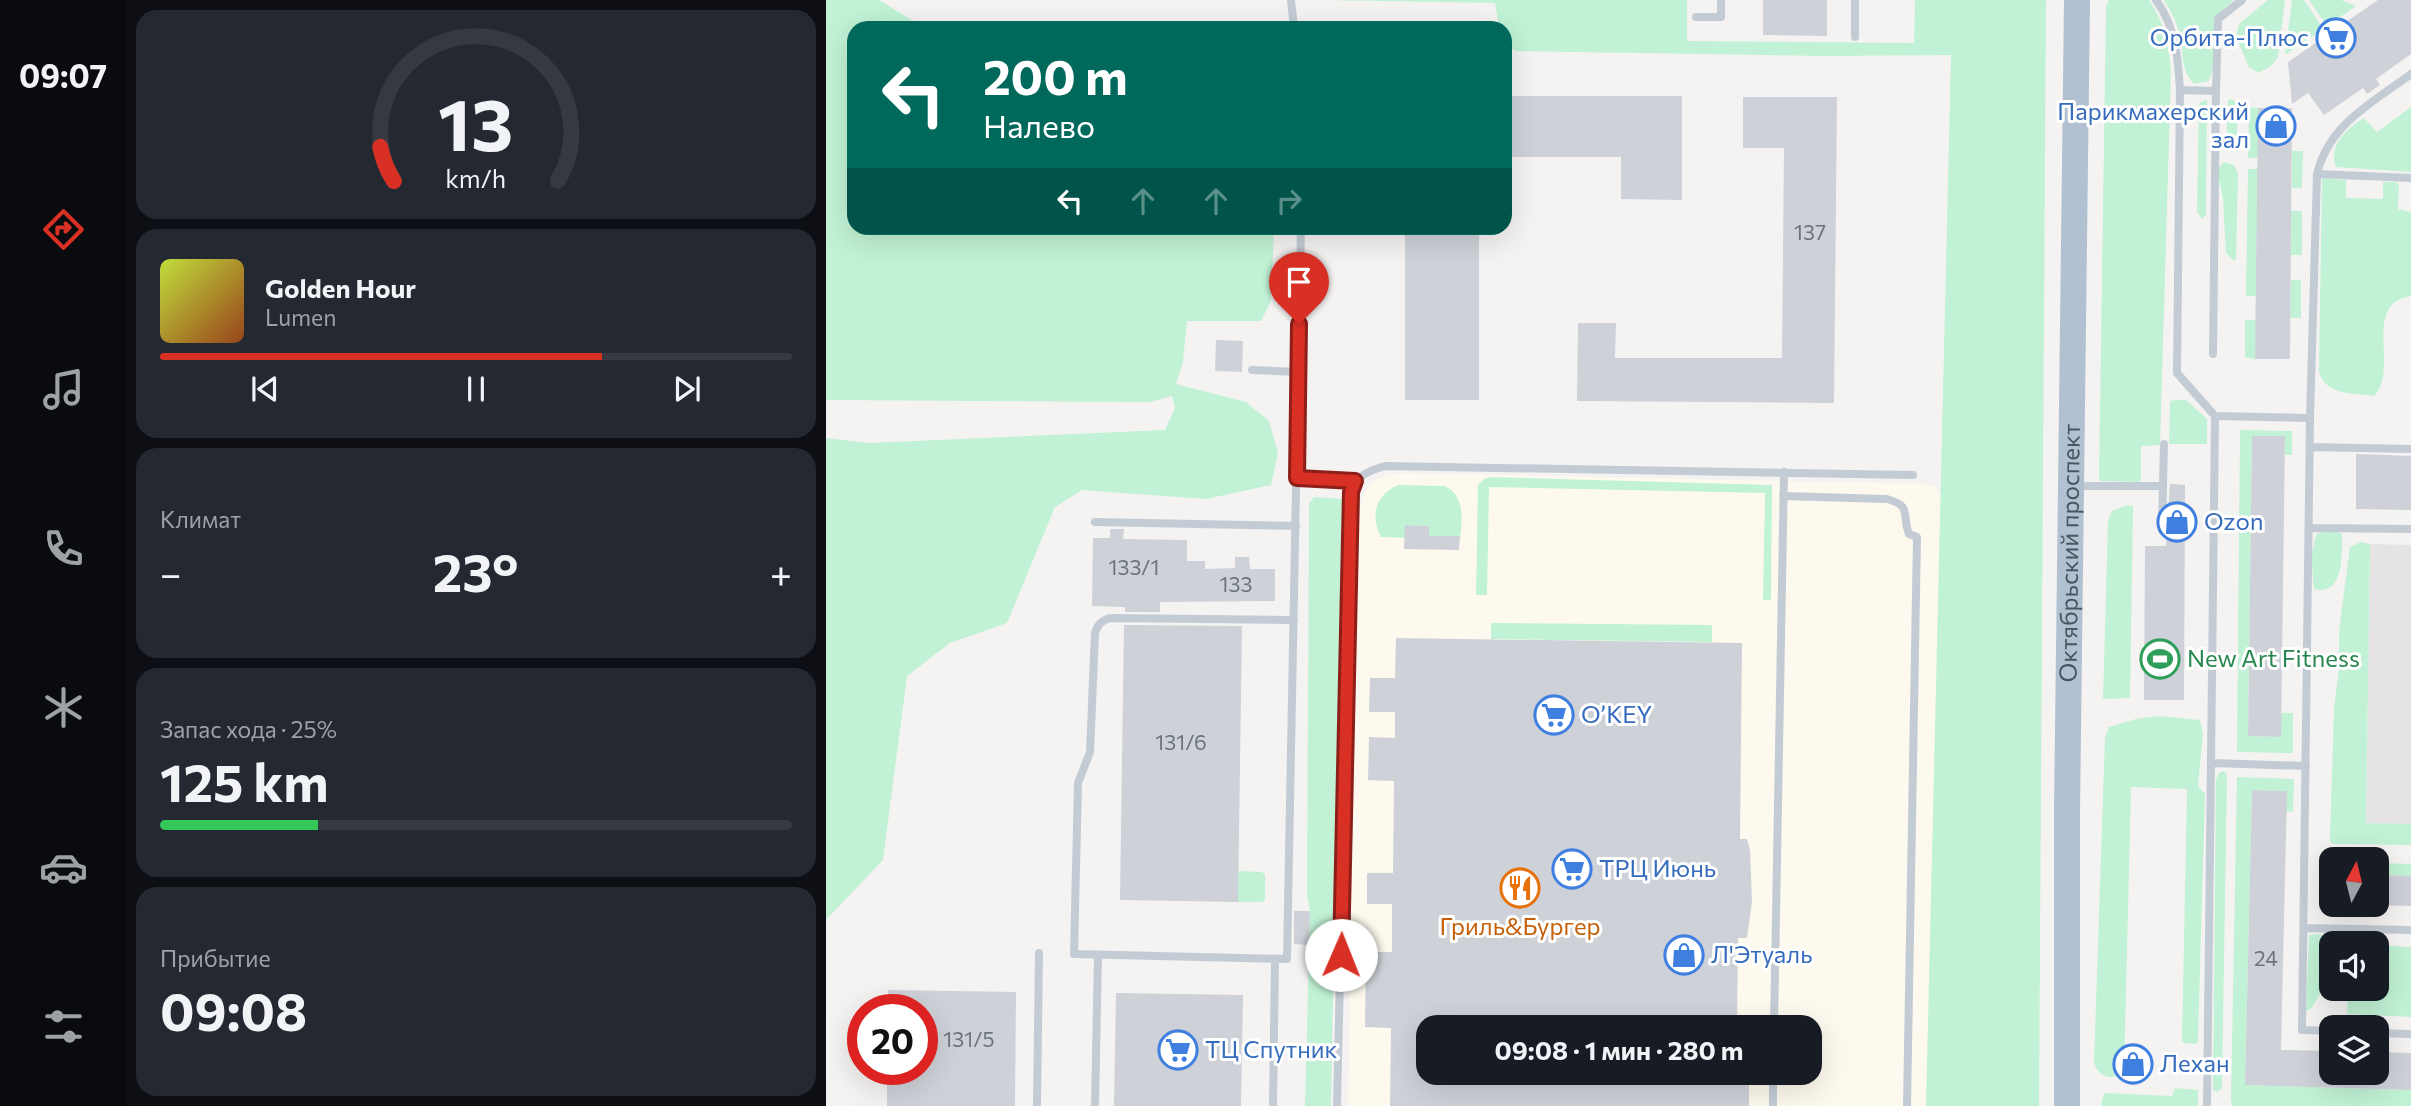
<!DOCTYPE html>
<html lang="ru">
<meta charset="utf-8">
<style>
body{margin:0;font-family:Commissioner,sans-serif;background:#242831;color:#f1f3f6;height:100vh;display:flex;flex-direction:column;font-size:26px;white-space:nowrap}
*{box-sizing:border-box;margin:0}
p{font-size:23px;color:#9ea1a6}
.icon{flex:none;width:38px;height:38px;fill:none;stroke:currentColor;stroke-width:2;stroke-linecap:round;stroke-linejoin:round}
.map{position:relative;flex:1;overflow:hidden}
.sheet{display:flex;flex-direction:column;gap:10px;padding:10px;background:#0d0f14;width:700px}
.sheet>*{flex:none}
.guide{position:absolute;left:21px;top:21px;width:665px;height:214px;border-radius:21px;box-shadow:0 7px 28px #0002;background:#00695c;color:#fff;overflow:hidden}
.needle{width:46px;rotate:7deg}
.buttons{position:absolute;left:1493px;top:847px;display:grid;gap:14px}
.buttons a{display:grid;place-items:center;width:70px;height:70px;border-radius:14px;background:#171b24;box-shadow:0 7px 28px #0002;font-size:35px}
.speed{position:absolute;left:21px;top:994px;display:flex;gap:14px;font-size:35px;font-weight:700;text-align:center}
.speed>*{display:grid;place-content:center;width:91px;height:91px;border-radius:50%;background:#171b24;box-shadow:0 7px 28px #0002;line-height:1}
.speed .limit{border:10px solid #d22;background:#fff;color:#111}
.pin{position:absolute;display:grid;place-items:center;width:60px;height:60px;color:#fff;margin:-72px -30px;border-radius:50% 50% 50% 0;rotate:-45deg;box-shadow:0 0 7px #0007}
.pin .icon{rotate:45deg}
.me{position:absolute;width:77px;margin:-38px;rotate:1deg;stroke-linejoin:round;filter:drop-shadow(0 0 5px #0008)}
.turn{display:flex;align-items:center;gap:24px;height:147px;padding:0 21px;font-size:32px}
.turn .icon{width:91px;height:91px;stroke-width:2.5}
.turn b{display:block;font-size:49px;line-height:60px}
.lanes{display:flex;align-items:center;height:66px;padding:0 21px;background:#0003;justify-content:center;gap:35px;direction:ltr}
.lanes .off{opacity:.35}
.big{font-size:52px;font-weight:700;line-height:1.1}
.sheet .widget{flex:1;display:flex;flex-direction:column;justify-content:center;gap:10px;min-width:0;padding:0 24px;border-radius:21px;background:#242831}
.sheet .dial{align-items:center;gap:0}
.dial svg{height:182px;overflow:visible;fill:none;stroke:#363941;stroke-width:7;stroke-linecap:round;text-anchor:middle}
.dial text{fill:#f1f3f6;stroke:none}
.song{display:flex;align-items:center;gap:21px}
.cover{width:84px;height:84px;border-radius:10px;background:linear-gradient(135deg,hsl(70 70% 55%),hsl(20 70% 35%))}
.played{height:7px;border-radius:4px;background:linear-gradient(90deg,#d93025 70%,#363941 70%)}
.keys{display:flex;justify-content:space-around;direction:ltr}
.heat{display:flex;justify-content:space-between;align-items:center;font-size:38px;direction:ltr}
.charge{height:10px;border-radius:5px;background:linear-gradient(90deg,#34c759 25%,#363941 0)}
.trip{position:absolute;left:590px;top:1015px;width:406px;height:70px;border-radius:21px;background:#171b24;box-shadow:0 7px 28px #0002;font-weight:700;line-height:70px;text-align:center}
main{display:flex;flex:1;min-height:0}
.tabs{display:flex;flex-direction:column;width:126px;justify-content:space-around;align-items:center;background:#090b0e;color:#9ea1a6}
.tabs .icon{width:49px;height:49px}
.tabs .on{color:#d93025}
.tabs b{font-size:32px;color:#f1f3f6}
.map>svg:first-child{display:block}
.commercial{fill:#fdf9ee;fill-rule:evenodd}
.education{fill:#e6e3e4}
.green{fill:#c1f2d5}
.building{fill:#ced1d7}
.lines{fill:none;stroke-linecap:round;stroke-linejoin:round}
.lane{stroke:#c3ccd4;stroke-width:8}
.primary{stroke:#b1c1d1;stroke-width:26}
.route-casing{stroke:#8d1f18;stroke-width:18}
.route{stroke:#d93025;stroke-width:12}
.labels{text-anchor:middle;stroke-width:6;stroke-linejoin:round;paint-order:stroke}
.number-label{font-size:21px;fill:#6a747e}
.shop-label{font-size:24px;fill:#366cbe;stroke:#fff;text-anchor:start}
.street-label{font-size:24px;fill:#495561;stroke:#fff}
.leisure-label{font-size:24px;fill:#27864d;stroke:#fff;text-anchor:start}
.food-label{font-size:24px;fill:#c56008;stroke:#fff}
</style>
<main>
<nav class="tabs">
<b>09:07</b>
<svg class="icon on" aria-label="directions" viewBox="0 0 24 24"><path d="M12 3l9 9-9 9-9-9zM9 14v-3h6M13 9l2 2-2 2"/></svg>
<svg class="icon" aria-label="music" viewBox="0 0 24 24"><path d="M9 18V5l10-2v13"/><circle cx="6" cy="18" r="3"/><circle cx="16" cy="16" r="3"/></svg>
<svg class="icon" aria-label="phone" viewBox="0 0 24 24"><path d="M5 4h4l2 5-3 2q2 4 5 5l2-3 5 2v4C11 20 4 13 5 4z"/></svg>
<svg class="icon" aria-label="climate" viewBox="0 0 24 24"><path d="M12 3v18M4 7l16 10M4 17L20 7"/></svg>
<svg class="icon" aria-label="car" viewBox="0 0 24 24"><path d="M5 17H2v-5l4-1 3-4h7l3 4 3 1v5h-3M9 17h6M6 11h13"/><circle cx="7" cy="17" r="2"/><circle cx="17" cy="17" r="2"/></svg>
<svg class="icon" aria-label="filters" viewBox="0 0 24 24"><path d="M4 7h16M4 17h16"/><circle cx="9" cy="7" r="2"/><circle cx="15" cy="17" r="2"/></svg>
</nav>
<section class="sheet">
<div class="widget dial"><svg viewBox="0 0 100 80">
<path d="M14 69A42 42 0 1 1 86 69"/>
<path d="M14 69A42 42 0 0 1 8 54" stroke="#d93025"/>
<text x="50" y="56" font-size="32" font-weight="700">13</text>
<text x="50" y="72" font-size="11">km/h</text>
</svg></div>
<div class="widget">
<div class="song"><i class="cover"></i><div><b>Golden Hour</b><p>Lumen</p></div></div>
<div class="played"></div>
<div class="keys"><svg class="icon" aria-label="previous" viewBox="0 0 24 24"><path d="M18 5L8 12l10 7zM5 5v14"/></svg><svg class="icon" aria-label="pause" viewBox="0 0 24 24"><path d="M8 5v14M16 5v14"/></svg><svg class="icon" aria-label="next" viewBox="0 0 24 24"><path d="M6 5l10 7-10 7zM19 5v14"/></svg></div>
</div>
<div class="widget"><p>Климат</p>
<div class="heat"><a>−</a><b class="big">23°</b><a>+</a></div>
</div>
<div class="widget"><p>Запас хода · 25%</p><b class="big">125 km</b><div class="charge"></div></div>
<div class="widget"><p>Прибытие</p><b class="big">09:08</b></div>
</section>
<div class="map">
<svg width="1585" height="1106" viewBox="0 0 1585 1106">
<rect width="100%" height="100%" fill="#f5f2f2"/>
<path class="commercial" d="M579 473 1099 484 1109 487 1115 493 1103 1106H522L533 511 538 493 548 481 563 474ZM602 1027H984V1073H602Z"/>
<path class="education" d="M1544 544 1585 545V824H1540Z"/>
<path class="green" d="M0 0H53L99 28H28V228H448L445 301 435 321H361L357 362 350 384 420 402 443 421 452 453 445 485 380 499 256 490 229 507 181 623 124 643 81 676 57 860 0 920V438L43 443 339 430 349 408 346 396 323 402 0 400Z
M497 0H861V41L1088 43 1089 0H1220L1213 1106H1100L1125 55 999 56 689 51 679 42V28H673L669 3Z
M1283 0H1323L1325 3C1339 25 1343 45 1345 71L1334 445 1315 446V480L1313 482 1273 481 1280 6Z
M1338 0H1408L1395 12 1387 69 1383 81 1368 84C1354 69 1358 53 1354 36 1351 23 1345 11 1338 0Z
M1442 0H1459L1452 57 1446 65 1433 73 1423 67 1413 44 1411 33 1413 24Z
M1466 0H1478L1497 29 1459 55Z
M1483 0H1515L1530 6 1501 26Z
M235 24 319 28H229Z
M1405 99 1411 102V152C1396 142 1402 116 1402 100Z
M1381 100 1380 215 1376 219 1371 212 1373 103Z
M1423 107 1432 108V158H1422Z
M1585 107V172L1510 167C1502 144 1521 129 1538 118L1551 132Z
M1466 151H1477L1476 188H1466Z
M1398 162 1408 165 1412 173 1410 260 1408 261 1400 253 1397 199 1391 169Z
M1422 169H1432L1430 296H1420Z
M1496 178 1520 180V198L1557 199V182H1570L1573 185 1572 209 1585 212V296C1535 303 1574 371 1548 396 1527 393 1499 396 1493 371Z
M1465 211H1476V255H1465Z
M1465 280H1475V318H1464Z
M1419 320H1430L1429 359 1419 357Z
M1347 400H1360L1381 419V444H1343L1344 402Z
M1414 430 1466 431V455H1459V436H1426L1422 736 1455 737V713H1467V753L1411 752Z
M665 477 946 485 945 600H937L939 493 663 487 661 595H650L652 485 658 479Z
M572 485 618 486C638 493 637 519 634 536H603V526L579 525V538L555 537C544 516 549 495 572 485Z
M488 497 516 499 505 1106H479L484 911 481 895 483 514V504Z
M1301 505 1307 506 1304 698 1277 699 1282 520 1286 511Z
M1498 530H1508L1516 534C1516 554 1518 597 1488 589L1485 557 1490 535Z
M1535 542 1544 544 1540 823 1585 824V845L1509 844 1505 843 1504 838 1508 709 1513 669V631L1524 547Z
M665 623 886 625V642L665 639Z
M1333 716 1374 720 1377 734 1372 786 1379 794 1372 1041 1369 1044 1359 1043 1356 1041 1361 789 1305 787 1298 1073C1285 1081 1272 1077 1268 1062L1279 738 1283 727 1310 719Z
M1398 771 1401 775 1396 1088 1391 1092 1387 1090 1390 779 1393 773Z
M1411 777 1468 779 1467 812 1460 811 1461 791 1426 790 1419 1085 1585 1090V1106H1407L1405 1101Z
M1551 863 1585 864V876L1551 875Z
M412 871 436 872 439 875V899L436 902H412Z
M1492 934 1497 935 1499 941 1498 987 1485 1009 1480 1011 1483 935Z
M1551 945 1585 947V1017L1521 1014 1522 989H1550Z
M1349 1088 1372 1090V1106H1275L1278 1093 1346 1096Z"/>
<path class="building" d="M937 0H1001V36L937 35Z
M1552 0H1585V54L1550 79 1554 85 1541 94 1537 88 1498 115 1482 93 1466 104 1462 62Z
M679 96H856V200L795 199V157H679Z
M917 97H1011L1008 403 751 401 752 323H790L789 358H956L958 148H917Z
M1432 108H1466L1464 359H1429Z
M579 228H653V400H579Z
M390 340 417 341 416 372 389 371Z
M1426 436H1459L1455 737 1422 736Z
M1530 454 1585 456V510L1530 509Z
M1344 484 1359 485 1358 700H1318L1319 546H1340Z
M579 525 603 526V536H634L633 550 578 549Z
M284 529H298L297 539 361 540V561H379V569L409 568V557H423L424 569H449V601L334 602V612H299V607L266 606 267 538H284Z
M298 625 416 626 412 902 294 900Z
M570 638 916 643 914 839H921L924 850 926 901 921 938H912L911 1027H602V1073H923V1106H564L565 1028 539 1027 540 952H566V904H541V873H567L568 781 542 780 543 737 569 738V712H543L544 678H569Z
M1426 790 1461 791 1455 1050 1505 1051V1073H1550V1052L1585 1053V1090L1419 1085Z
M1550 875 1585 876V906L1550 905Z
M468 911H484L483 945 468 944Z
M62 990 190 992 189 1106H61V1069H96V1010H62Z
M290 993 417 995 415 1106H288Z"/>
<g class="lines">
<path class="lane" d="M465 0 468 28
M1330 0C1350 28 1352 57 1354 90
M870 17H895V0
M1029 37V0
M1491 174 1585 178
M1387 354 1390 91
M426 370 473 372
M1389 416 1484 418
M1484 447 1585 449
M471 479 529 481
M1249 486H1337
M957 496 1061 499C1087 506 1075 515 1083 534L1091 537 1081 1106
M269 522 470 526
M1483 528 1585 529
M1336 530 1338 444
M468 620 284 618C275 621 272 624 269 633L264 752 252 783 248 954 461 959 475 228
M1386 763 1480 766
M1478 928 1585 930
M948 1027 958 472
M1505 1031 1476 1030 1484 418 1491 174C1503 124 1546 103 1585 74
M1550 1033 1585 1034
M211 1106 213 953
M269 1106 272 955
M447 1106 449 959
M511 1106 525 492C532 475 542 471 559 466L1087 475
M947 1106V1073
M1381 1106 1389 416 1351 373 1354 90 1390 91 1392 19 1416 0"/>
<path class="primary" id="s1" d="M1241 1106V812L1251 0"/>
</g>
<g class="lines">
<g class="route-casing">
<path id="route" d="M473 324 471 478 529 481 525 492 515 955"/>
</g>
<use href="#route" class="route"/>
</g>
<defs>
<g id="supermarket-ring" transform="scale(2.0125)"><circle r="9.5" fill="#fff" stroke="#3f7fe0" stroke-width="1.5"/><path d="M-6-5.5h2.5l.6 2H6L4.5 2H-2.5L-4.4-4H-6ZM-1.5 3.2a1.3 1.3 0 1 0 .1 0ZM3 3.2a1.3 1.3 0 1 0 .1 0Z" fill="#3f7fe0"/></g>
<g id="shop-ring" transform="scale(2.0125)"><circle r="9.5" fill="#fff" stroke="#3f7fe0" stroke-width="1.5"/><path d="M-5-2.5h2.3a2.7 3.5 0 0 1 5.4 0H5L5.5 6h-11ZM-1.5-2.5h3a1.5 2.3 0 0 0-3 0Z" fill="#3f7fe0"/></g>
<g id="stadium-ring" transform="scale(2.0125)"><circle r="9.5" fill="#fff" stroke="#2e9e5b" stroke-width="1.5"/><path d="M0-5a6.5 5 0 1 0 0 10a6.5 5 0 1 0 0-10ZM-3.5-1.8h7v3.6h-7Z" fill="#2e9e5b"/></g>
<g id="restaurant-ring" transform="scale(2.0125)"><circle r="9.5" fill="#fff" stroke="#e8710a" stroke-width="1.5"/><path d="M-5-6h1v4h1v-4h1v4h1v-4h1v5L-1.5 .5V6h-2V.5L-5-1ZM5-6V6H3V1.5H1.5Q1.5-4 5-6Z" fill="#e8710a"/></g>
</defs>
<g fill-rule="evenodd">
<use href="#supermarket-ring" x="1510" y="38"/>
<use href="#shop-ring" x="1450" y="126"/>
<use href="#shop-ring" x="1351" y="522"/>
<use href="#stadium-ring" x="1334" y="659"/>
<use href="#supermarket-ring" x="728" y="715"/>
<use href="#supermarket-ring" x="746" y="869"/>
<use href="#restaurant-ring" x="694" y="888"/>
<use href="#shop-ring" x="858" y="955"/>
<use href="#supermarket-ring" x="352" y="1050"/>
<use href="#shop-ring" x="1307" y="1064"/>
</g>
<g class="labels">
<g class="number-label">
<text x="984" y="240">137</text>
<text x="308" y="575">133/1</text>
<text x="410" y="592">133</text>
<text x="355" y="750">131/6</text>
<text x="1440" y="966">24</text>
<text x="143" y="1047">131/5</text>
</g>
<g class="shop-label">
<text x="1483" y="46" text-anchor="end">Орбита-Плюс</text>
<text x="1423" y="120" text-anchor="end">Парикмахерский<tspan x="1423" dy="28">зал</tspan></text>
<text x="1378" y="530">Ozon</text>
<text x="755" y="723">O’KEY</text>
<text x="773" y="877">ТРЦ Июнь</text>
<text x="885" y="963">Л'Этуаль</text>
<text x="379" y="1058">ТЦ Спутник</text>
<text x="1334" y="1072">Лехан</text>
</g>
<g class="street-label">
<text dy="8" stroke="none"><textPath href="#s1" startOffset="553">Октябрьский проспект</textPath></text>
</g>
<g class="leisure-label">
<text x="1361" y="667">New Art Fitness</text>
</g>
<g class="food-label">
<text x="694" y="935">Гриль&amp;Бургер</text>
</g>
</g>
</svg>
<div class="buttons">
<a><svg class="needle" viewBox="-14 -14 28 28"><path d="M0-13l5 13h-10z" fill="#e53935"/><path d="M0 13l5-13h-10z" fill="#9ea1a6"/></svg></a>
<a><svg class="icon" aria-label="sound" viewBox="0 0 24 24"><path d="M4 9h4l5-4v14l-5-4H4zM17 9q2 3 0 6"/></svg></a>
<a><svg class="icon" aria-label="layers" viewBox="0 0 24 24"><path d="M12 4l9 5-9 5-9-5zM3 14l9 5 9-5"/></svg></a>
</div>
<div class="speed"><div class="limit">20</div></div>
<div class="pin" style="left:473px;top:324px;background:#d93025"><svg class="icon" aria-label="arrive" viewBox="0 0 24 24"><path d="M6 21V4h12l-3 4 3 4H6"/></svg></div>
<svg class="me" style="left:515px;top:955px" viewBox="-20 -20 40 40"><circle r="19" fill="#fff"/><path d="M0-13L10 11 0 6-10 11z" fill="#d93025"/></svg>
<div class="trip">09:08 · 1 мин · 280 m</div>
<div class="guide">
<div class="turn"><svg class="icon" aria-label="left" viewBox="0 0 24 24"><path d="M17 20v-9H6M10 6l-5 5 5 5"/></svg><div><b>200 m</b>Налево</div></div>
<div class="lanes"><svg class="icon" aria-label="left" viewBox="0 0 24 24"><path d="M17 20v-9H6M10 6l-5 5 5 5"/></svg><svg class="icon off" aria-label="ahead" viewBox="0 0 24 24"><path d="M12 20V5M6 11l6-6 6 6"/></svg><svg class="icon off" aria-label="ahead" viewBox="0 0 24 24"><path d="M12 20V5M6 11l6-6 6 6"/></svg><svg class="icon off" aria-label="right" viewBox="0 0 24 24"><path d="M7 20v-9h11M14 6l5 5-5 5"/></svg></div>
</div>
</div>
</main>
